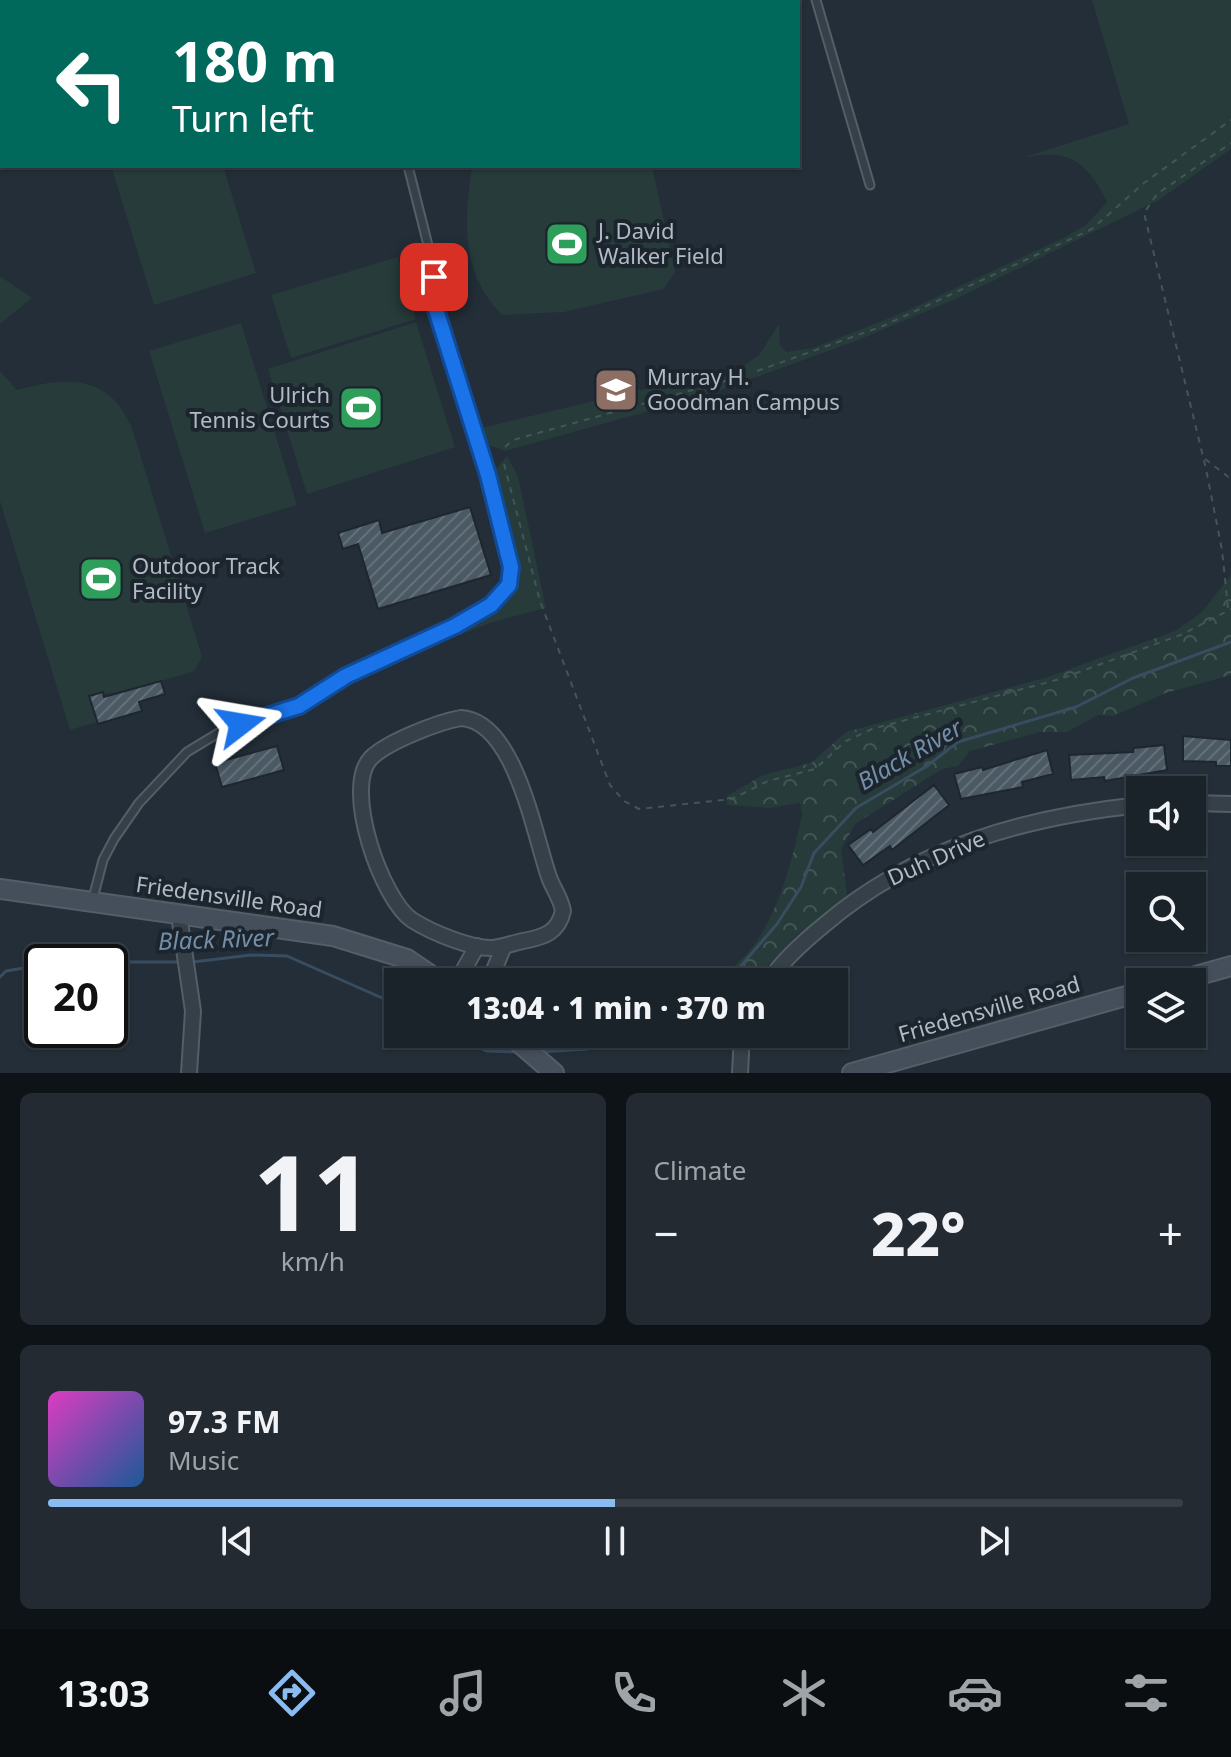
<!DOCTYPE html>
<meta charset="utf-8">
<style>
body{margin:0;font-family:"Noto Sans",sans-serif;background:#232a32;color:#f1f3f6;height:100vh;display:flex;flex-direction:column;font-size:30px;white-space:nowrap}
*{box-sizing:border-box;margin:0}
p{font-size:26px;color:#9fa4a8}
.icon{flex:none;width:44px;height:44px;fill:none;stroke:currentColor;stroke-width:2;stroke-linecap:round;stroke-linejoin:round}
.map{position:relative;height:1073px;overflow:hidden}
.side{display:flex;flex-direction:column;gap:20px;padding:20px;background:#0e1317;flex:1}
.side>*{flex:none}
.banner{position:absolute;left:0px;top:0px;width:800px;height:168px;box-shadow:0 2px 6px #0004,0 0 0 2px #383f47;background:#00695c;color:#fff;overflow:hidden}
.controls{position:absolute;left:1126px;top:776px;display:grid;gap:16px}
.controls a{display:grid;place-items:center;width:80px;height:80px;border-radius:0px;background:#1a222a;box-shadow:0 2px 6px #0004,0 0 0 2px #383f47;font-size:40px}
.speed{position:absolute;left:24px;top:944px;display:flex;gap:16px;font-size:40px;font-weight:700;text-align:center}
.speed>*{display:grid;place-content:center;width:104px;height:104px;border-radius:50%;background:#1a222a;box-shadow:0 2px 6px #0004,0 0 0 2px #383f47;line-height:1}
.speed .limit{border:4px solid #111;border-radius:12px;background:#fff;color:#111}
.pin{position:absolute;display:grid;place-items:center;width:68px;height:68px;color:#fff;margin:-34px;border-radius:16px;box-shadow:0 4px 12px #0006}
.me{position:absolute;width:88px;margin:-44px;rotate:76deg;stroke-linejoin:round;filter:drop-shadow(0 0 6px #0008)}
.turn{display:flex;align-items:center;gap:28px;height:168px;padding:0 40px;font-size:36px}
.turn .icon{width:104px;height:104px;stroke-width:2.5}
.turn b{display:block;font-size:56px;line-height:68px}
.big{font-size:60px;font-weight:800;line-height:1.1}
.side .card{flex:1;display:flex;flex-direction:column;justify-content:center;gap:12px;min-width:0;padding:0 28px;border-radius:12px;background:#232a32}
.side .dial{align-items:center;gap:0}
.dial b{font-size:104px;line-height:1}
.song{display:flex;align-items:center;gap:24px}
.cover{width:96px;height:96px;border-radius:12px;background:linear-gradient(135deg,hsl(310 70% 55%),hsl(210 70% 35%))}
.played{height:8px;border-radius:4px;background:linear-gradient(90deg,#8bbcf1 50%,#383f47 50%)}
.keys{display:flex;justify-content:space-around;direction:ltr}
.heat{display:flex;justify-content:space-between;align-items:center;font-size:44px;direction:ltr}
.side .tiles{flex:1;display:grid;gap:20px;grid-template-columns:1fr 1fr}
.card:last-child{grid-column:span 2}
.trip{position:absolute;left:384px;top:968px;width:464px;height:80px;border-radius:0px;background:#1a222a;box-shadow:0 2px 6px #0004,0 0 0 2px #383f47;font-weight:800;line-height:80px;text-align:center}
.tabs{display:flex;height:128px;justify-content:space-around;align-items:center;background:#0a0e11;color:#9fa4a8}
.tabs .icon{width:56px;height:56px}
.tabs .on{color:#8bbcf1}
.tabs b{font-size:36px;color:#f1f3f6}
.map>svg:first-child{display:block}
.green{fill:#263b3a}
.forest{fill:url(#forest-crowns)}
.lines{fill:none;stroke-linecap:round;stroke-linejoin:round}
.stream{stroke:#394d61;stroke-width:3}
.building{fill:url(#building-hatch);stroke:#1e2730;stroke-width:2}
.lane-casing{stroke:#545e67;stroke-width:11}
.street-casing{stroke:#545e67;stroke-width:18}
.secondary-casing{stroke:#545e67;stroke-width:22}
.path{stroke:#435657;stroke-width:2;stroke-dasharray:6 6;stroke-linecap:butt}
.lane{stroke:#364049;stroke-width:7}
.street{stroke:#364049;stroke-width:14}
.secondary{stroke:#454f5c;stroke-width:18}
.route-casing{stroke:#114b97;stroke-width:20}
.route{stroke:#1a73e8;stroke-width:14}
.labels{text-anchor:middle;stroke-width:8;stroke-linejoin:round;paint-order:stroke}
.poi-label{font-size:22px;fill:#b1bbc5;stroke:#1c252e;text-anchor:start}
.street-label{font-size:22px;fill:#b1bbc5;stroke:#1c252e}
.water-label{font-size:24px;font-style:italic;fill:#738ea7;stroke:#1c252e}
</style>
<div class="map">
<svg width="1231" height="1073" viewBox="0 0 1231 1073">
<defs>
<pattern id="forest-crowns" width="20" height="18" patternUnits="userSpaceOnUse" patternTransform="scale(2)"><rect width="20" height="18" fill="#263b3a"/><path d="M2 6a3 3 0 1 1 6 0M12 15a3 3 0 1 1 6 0" fill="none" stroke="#435555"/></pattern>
<pattern id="building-hatch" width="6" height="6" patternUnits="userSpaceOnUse" patternTransform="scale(2)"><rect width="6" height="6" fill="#4b5964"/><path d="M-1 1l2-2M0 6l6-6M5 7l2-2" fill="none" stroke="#636f79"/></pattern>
</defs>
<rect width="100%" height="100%" fill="#232e38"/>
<path class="green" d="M1092 0H1231V149L1159 200 958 298 856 341 710 394 505 451 481 442 477 429 745 365 759 355 779 324 780 344 786 352 813 348 902 313 1061 239 1086 225 1107 202C1087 161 1068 147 1021 158L1129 124Z
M111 166H223L256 273 154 305Z
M472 166H652L675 272 664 289 564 312 502 315C460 273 464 220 472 166Z
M398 257 416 319 291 358 271 295Z
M0 276 32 298 0 324Z
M416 322 455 447 307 494 268 369Z
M241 323 297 505 205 533 149 351Z
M0 371 17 390C67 376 111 374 133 431L202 657 194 671 135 689 89 697 97 722 70 730 0 501Z
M507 456 518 476 546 608 493 622 462 634 463 622C478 615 495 612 507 600 528 578 502 507 496 480V469Z"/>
<path class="forest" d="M1231 575V675L1166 693 1113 716 1098 715 1067 732H1040L970 751 958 766 942 769 855 824 841 849 847 896 830 913 798 934 752 982H719C730 970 744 958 754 945 781 907 792 860 802 815L800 803 770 808 727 805V796L763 775 811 763 846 732 1045 678 1175 631 1202 612Z"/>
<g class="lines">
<path class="stream" d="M73 962H181
M193 962 251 955 287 956 398 1005
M0 977 6 971 42 965
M727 982 777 924 801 887 814 853 856 808 927 766 958 742 1076 707 1133 678 1231 642
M448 1034 487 1051 517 1052
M541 1052 588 1049 621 1034"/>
</g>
<path class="building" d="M470 507 491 575 378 609 358 544 343 549 338 533 379 520 382 533Z
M161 681 165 694 139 702 142 711 98 724 89 696 103 692 104 697Z
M1183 736 1231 740V766H1216V762L1183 761Z
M1164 745 1167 770 1105 781 1104 777 1071 780 1069 755 1133 752 1134 748Z
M277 746 284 770 222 787 215 763Z
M1047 750 1053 774 1022 782 1023 787 961 799 954 774 982 767 983 770Z
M934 785 949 805 892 850 890 846 863 865 848 845 871 829 873 832Z"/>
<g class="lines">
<g class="lane-casing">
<path id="lane" d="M501 0V2
M816 0 870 185
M789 2 796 0
M0 81H2
M92 902 103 860 114 839 139 803 187 752 225 729 299 706 346 676 455 626 491 605 509 585 511 567 488 475 433 300 430 253 408 166"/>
</g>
<g class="street-casing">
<path id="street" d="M461 718C515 721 534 834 549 877 553 889 561 898 563 911 558 933 544 937 523 941 513 943 503 947 493 948 471 949 431 932 412 920 382 900 342 788 371 758 387 742 438 722 461 718Z
M1192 803 1231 804
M179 915 193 1011 189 1073
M457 982 477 946
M489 982 504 946
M768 982C783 960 803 942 824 925 914 848 1024 817 1140 805
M740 1073 742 1034"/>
</g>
<g class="secondary-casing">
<path id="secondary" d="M0 889 333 936 407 959 441 982
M1174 982 1231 966
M509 1034 554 1073
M852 1073 1140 992"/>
</g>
<path class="path" d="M275 0V2
M757 371 883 326 1092 229 1144 183 1231 120
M505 447 513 440 732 379
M1205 459 1231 479
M504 464 540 601 610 785 624 801 639 809 732 799 768 781 815 769 846 741 872 729 1060 679 1183 634 1231 609
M1228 608 1222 550 1206 469 1144 213 1157 194 1231 143"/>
<use href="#lane" class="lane"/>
<use href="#street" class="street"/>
<use href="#secondary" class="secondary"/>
</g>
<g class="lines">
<g class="route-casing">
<path id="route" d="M241 724 299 706 346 676 455 626 491 605 509 585 511 567 488 475 433 300 434 277"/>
</g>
<use href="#route" class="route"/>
</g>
<defs>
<g id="stadium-square" transform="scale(2.3)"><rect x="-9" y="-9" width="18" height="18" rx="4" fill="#2e9e5b" stroke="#1c252e"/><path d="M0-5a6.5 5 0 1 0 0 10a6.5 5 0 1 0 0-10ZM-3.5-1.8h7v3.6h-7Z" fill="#fff"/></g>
<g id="university-square" transform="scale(2.3)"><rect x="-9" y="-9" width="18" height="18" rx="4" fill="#8d6e63" stroke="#1c252e"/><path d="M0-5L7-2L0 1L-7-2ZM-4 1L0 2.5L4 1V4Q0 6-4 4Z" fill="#fff"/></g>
</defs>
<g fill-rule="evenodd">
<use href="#stadium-square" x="567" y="244"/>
<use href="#university-square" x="616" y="390"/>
<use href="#stadium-square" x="361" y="408"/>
<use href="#stadium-square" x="101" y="579"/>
</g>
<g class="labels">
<g class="poi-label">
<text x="598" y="239">J. David<tspan x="598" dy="25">Walker Field</tspan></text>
<text x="647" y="385">Murray H.<tspan x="647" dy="25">Goodman Campus</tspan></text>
<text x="330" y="403" text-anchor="end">Ulrich<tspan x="330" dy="25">Tennis Courts</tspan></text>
<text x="132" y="574">Outdoor Track<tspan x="132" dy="25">Facility</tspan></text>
</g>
<g class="street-label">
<text transform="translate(936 858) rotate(-24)" y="8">Duh Drive</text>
<text transform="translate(229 897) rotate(8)" y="8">Friedensville Road</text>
<text transform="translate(989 1009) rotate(-16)" y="8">Friedensville Road</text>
</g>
<g class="water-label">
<text transform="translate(910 755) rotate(-30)" y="8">Black River</text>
<text transform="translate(216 940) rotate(-2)" y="8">Black River</text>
</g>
</g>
</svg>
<div class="controls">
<a><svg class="icon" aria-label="sound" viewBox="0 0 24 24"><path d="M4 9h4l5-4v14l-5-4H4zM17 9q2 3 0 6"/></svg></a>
<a><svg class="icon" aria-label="search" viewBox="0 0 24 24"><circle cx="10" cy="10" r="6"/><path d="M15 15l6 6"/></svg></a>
<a><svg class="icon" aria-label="layers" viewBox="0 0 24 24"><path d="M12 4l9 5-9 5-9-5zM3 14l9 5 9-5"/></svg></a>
</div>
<div class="speed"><div class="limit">20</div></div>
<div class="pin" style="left:434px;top:277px;background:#d93025"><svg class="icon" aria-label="arrive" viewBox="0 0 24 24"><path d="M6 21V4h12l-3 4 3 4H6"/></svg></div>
<svg class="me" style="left:241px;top:724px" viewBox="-20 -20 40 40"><path d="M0-17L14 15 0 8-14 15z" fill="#1a73e8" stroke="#fff" stroke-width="4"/></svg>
<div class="trip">13:04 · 1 min · 370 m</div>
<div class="banner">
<div class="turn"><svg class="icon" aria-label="left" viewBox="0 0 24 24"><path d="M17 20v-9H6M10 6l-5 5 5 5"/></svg><div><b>180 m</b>Turn left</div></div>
</div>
</div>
<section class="side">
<div class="tiles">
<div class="card dial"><b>11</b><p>km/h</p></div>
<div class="card"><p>Climate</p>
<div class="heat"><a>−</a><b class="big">22°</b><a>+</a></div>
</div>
<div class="card">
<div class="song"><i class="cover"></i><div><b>97.3 FM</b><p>Music</p></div></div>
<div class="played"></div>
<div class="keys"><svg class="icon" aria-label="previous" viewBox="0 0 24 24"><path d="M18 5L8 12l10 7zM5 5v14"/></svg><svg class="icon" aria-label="pause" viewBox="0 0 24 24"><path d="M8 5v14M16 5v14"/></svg><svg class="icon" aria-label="next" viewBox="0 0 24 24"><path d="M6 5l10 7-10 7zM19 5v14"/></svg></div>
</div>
</div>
</section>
<nav class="tabs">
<b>13:03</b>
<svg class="icon on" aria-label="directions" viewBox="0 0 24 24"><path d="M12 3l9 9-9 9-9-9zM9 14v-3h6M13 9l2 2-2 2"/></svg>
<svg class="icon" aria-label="music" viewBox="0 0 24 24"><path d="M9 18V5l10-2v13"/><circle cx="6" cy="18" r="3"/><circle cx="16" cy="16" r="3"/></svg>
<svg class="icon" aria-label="phone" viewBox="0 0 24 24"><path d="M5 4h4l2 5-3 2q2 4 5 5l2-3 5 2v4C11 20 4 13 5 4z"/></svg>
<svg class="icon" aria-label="climate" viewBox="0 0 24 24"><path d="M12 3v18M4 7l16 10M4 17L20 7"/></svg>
<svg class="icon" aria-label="car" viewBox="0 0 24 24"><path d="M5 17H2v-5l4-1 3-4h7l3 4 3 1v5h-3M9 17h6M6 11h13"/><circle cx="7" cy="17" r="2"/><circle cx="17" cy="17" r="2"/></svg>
<svg class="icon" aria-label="filters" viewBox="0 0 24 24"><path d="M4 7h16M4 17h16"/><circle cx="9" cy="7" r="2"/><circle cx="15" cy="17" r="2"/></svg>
</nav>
